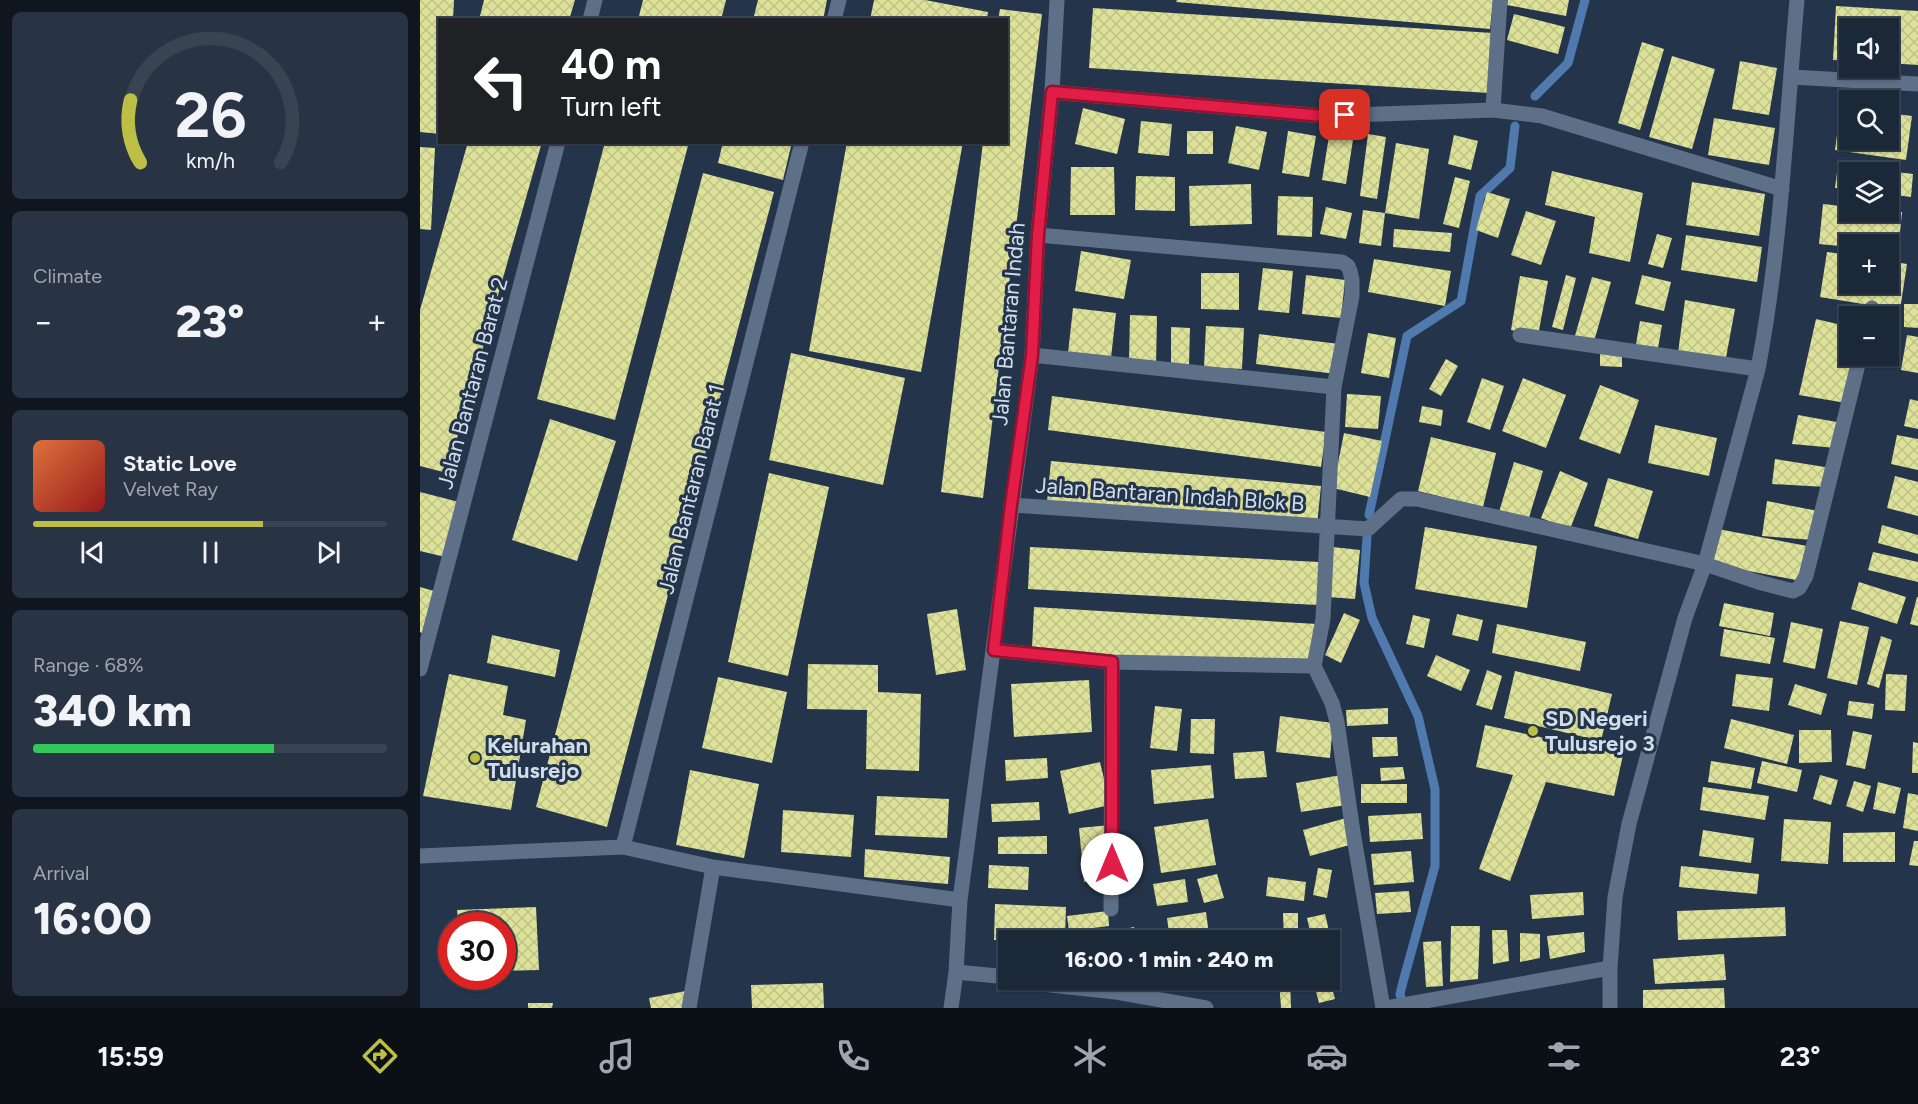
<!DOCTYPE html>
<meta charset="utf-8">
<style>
body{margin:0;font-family:Figtree,sans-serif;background:#283443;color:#f1f3f6;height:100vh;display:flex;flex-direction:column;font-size:22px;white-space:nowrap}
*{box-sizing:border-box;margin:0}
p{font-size:20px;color:#a0a6ae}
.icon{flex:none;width:33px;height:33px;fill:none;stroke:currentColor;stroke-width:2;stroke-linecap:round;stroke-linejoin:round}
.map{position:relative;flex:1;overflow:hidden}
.drawer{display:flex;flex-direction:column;gap:12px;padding:12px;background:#0f161f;width:420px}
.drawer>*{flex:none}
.hud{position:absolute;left:18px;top:18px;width:570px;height:126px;border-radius:0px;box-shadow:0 2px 4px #0004,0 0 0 2px #394453;background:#202124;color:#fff;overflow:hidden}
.controls{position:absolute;left:1419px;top:18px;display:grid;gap:12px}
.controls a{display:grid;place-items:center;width:60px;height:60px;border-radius:0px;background:#1b2838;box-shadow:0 2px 4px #0004,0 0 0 2px #394453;font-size:30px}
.speed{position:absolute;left:18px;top:912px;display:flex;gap:12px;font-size:30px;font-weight:700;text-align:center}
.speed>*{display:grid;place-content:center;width:78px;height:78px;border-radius:50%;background:#1b2838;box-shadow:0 2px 4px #0004,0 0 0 2px #394453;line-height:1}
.speed .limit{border:9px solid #d22;background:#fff;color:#111}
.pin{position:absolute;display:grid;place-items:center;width:51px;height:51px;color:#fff;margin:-26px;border-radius:12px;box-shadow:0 3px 9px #0006}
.me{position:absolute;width:66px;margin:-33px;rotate:0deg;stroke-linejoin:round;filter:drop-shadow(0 0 4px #0008)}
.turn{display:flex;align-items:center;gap:21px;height:126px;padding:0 24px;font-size:27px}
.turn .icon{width:78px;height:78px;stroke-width:2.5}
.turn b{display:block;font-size:42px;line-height:51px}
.big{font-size:45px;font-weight:800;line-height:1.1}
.drawer .widget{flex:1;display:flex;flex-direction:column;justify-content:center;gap:9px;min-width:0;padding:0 21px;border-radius:9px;background:#283443}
.drawer .dial{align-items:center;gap:0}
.dial svg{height:156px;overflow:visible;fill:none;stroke:#394453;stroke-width:7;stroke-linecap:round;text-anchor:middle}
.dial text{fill:#f1f3f6;stroke:none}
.song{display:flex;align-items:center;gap:18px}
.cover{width:72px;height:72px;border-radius:9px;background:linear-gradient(135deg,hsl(20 70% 55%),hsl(0 70% 35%))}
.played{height:6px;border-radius:3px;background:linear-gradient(90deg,#bcbf43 65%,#394453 65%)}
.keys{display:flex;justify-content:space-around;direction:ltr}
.heat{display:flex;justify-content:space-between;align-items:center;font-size:33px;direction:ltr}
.charge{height:9px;border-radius:4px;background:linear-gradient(90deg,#34c759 68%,#394453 0)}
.trip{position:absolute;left:578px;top:930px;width:342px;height:60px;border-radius:0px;background:#1b2838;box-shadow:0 2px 4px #0004,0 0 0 2px #394453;font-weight:800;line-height:60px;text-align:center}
.menu{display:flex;height:96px;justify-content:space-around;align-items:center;background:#0b1016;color:#a0a6ae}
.menu .icon{width:42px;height:42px}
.menu .on{color:#bcbf43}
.menu b{font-size:27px;color:#f1f3f6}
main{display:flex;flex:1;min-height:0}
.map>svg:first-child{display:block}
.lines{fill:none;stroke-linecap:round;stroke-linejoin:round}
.stream{stroke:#507aae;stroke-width:9}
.building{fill:url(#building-cross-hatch)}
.minor{stroke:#5e7087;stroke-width:15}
.route-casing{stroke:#92132f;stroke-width:15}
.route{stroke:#e11d48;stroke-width:10}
.poi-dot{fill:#bcbf43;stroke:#24354b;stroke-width:2}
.labels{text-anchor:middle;stroke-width:6;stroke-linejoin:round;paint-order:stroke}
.street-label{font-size:22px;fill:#d2ddeb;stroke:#24354b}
.poi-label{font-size:22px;font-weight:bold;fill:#d2ddeb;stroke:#24354b;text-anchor:start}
</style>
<main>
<section class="drawer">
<div class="widget dial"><svg viewBox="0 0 100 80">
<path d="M14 69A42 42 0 1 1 86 69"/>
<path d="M14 69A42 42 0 0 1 9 37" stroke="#bcbf43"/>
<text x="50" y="56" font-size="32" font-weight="700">26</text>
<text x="50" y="72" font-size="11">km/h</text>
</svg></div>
<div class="widget"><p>Climate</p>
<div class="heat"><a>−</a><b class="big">23°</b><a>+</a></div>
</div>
<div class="widget">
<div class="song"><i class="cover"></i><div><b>Static Love</b><p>Velvet Ray</p></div></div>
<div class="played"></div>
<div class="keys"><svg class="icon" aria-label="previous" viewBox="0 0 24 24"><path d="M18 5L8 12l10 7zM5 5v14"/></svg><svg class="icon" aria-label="pause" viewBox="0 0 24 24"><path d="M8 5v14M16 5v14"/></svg><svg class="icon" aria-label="next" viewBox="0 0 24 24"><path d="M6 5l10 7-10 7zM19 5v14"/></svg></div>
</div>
<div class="widget"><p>Range · 68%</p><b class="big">340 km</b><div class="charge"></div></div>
<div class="widget"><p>Arrival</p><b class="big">16:00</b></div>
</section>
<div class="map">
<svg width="1498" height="1008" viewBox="0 0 1498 1008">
<defs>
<pattern id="building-cross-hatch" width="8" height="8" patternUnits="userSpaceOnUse" patternTransform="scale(1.5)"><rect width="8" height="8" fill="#dee298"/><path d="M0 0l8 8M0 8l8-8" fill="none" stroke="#bec288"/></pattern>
</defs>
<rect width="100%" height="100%" fill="#24354b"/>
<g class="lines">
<path class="stream" d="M1115 96 1148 63 1165 0
M949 515 987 336 1041 301 1060 196 1090 168 1095 126
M947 537 944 583 952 618 998 716 1015 789V866L983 982 980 994 984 1008"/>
</g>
<path class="building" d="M0 0H34L33 20H20V134L0 132Z
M64 0H155L149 20H59Z
M223 0H306L301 20H218Z
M338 0H407L403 20H333Z
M454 0H505L568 12 567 20H450Z
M757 0H1073L1070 29 756 2Z
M1088 0H1149L1146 16 1087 5Z
M1416 6 1498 11V65L1468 63V28H1430V61L1413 60Z
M673 8 1073 33 1069 93 669 68Z
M580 9 622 14 563 498 521 492 563 142H586V20H578Z
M1094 14 1145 27 1138 54 1087 40Z
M1222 42 1244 49 1220 130 1198 123Z
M1252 56 1295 69 1272 149 1229 137Z
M1320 61 1357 68 1349 115 1312 109Z
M1421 106 1430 107V140H1468V113L1492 116 1486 160 1415 150Z
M663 108 705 119 697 154 655 144Z
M1294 118 1355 128 1349 165 1288 155Z
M721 121 752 124 749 156 718 153Z
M816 126 847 132 839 170 808 163Z
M767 131H793V154H767Z
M868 131 896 136 889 177 862 173Z
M948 134 966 137 957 199 940 196Z
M1034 135 1058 141 1051 170 1028 164Z
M909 136 933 140 926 184 902 180Z
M48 142H122L27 473 0 466V310Z
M185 142H269L195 420 117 399Z
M303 142H372L363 180 298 163Z
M427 142H543L501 372 389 351Z
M976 143 1009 149 999 219 965 213Z
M0 147 15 148 11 230 0 229Z
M1418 165 1493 174 1491 197 1468 194V172H1430V189L1415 188Z
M651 167H694L695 215H650Z
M1132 171 1223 193 1210 262 1169 253 1175 217 1125 205Z
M283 173 354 192 187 827 116 807Z
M716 176 755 177V211L715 210Z
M1035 177 1050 181 1039 228 1023 224Z
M1272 182 1345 194 1339 236 1266 225Z
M831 184 832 224 770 226 769 186Z
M1067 192 1090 199 1078 238 1056 230Z
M858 196 893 197 892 237 857 235Z
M1403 204 1430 207V212H1482L1478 252 1468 251V244H1430V247L1399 244Z
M906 207 932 213 926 239 900 234Z
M943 210 965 213 961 246 939 243Z
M1106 211 1136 221 1121 265 1091 255Z
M974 229 1032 233 1030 252 973 247Z
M1237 234 1252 238 1243 268 1228 264Z
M1266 235 1342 247 1337 282 1261 270Z
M661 251 711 260 704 299 655 291Z
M1407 252 1430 255V284H1468V261L1487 264 1480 310 1400 297Z
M954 259 1031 271 1025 306 948 292Z
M843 268 873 271 869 313 838 310Z
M781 273H819V310L781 309Z
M886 275 925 280 921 318 882 314Z
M1146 275 1156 278 1143 330 1132 327Z
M1222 275 1251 282 1244 311 1215 304Z
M1100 276 1128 281 1118 336 1091 330Z
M1172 277 1191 282 1173 345 1154 339Z
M1265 300 1315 309 1305 363 1258 353Z
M1484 304H1498V328L1484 327Z
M653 308 696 313 691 358 648 353Z
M710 315 737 316 736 365 709 360Z
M1396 319 1430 327V356H1438L1426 403 1379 395Z
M1220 321 1242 325 1237 354 1215 350Z
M786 326 824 328 822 369 784 367Z
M751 327 770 328 769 366H751Z
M948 333 976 338 969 378 941 373Z
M839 334 919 344 916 374 836 364Z
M1487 335 1498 337V373L1481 370Z
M1180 352 1202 353V367L1180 366Z
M371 353 485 378 463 485 349 460Z
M1026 359 1038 366 1021 396 1009 389Z
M1062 378 1084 386 1070 430 1047 422Z
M1103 378 1146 395 1126 448 1082 431Z
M1180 385 1219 400 1200 454 1159 439Z
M927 394 961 396 958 429 925 427Z
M632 396 906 432 901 467 628 430Z
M1490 399 1498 401V429L1484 426Z
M1002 406 1023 410 1021 426 999 422Z
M1378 415 1422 423 1416 448 1372 444Z
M130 419 196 441 157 561 92 540Z
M1235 425 1297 438 1289 476 1228 463Z
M924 433 962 441 950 497 913 488Z
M1477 435 1498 439V470L1471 464Z
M1011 437 1076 453 1063 507 998 491Z
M1355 459 1411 468 1406 487 1352 484Z
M631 461 901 486 897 525 627 502Z
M1094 462 1123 471 1108 521 1079 512Z
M1140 471 1168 483 1150 529 1121 518Z
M349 473 409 487 368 676 308 662Z
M1475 476 1498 482V516L1467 508Z
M1188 478 1233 491 1218 539 1174 526Z
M0 492 39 502 25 557 0 551Z
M1347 501 1398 511 1393 540 1342 536Z
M1462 525 1498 535V554L1458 543Z
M1005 527 1117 546 1107 608 995 589Z
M1298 529 1387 546 1381 581 1292 564Z
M610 547 899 562 897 605 608 589Z
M913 547 940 550 935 599 908 597Z
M1453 552 1498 562V582L1448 570Z
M1439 582 1486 597 1477 624 1431 609Z
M0 587 14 591 2 633 0 632Z
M1497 597H1498V626L1490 624Z
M1304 603 1354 613 1350 636 1299 626Z
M614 607 897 624 890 663 672 655 612 648Z
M537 609 546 670 516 675 507 614Z
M924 613 940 620 921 663 905 655Z
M1037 614 1063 620 1058 641 1032 635Z
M993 615 1010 619 1004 648 986 644Z
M1420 621 1449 627 1437 685 1407 678Z
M1371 622 1403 629 1395 669 1363 662Z
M1077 624 1166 642 1160 671 1072 653Z
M1304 629 1355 638 1350 664 1300 656Z
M72 635 140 650 135 677 67 663Z
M1461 636 1472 640 1459 688 1447 684Z
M1016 655 1050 670 1041 691 1007 676Z
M388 664 458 665V692L501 694 499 771 446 769 447 710 387 709Z
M1067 670 1082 676 1072 710 1056 705Z
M1095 671 1192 694 1181 741 1084 718Z
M29 674 88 686 83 715 106 720 91 810 3 796Z
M1316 674 1353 678 1349 711 1312 706Z
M1466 674 1487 675 1485 711 1465 710Z
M298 677 367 692 352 763 282 748Z
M669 680 672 732 594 737 591 684Z
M1375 684 1407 694 1401 715 1368 705Z
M1429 701 1454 704 1452 719 1427 715Z
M735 706 762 709 757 751 730 748Z
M968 708V724L927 726 926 710Z
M860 716 913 723 910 758 856 752Z
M771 719H795L794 754 770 753Z
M1311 719 1374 735 1367 764 1304 748Z
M1065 725 1203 755 1194 796 1126 782 1090 881 1059 869 1093 775 1056 767Z
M1379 730H1411L1412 762 1379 763Z
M1433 731 1452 735 1445 769 1426 765Z
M952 737H977L978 756 953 757Z
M1493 742 1498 743V773H1492Z
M844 751 847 777 815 779 813 753Z
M627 758 628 778 586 781 585 760Z
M1291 761 1335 768 1331 789 1288 782Z
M1342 761 1382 770 1377 792 1337 783Z
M680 762 690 805 649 814 640 771Z
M791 765 794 798 734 804 731 770Z
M983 767 985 779 961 781 960 768Z
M270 770 339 784 324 858 256 845Z
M921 775 926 805 881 812 876 783Z
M1400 775 1418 780 1411 805 1393 799Z
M1434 781 1451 786 1443 812 1426 806Z
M1458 782 1481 788 1475 814 1453 809Z
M941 784H987V803H941Z
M1283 787 1349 796 1345 820 1280 810Z
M1488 793 1498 795V831L1483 828Z
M457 796 529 799 527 838 455 835Z
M619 802 620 820 572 822 571 804Z
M363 810 434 815 431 857 361 852Z
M1001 813 1003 839 950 842 948 816Z
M926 818 933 844 890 856 883 830Z
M788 819 796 865 741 873 734 827Z
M1364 819 1411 822 1408 864 1361 861Z
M690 825 689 878 664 882 659 828Z
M1283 830 1334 838 1331 863 1279 856Z
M1475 832V862H1423V833Z
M627 836V854H578V837Z
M1494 841H1498V866L1489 865Z
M445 849 530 857 528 884 444 877Z
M991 851 994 882 954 885 951 854Z
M569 865 609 867 608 890 568 888Z
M1261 866 1339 874 1337 894 1259 887Z
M898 868 912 870 907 898 893 895Z
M797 874 804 898 784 903 777 879Z
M848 877 886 882 884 901 846 896Z
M765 879 768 902 737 906 733 884Z
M989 891 991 912 957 914 955 893Z
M1163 892 1164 915 1112 919 1110 895Z
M575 904 646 907 645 940H574Z
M116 907 119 970 82 971V926H38L37 910Z
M1365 907 1366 936 1258 940 1257 911Z
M688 911 689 926 649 931 647 916Z
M786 912 789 935 750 940 747 918Z
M863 913H878V940H864Z
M905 914 913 948 909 949V940H892L887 918Z
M1031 926H1060L1058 979 1030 982Z
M714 927 716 940H691L689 932Z
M1072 930H1087L1089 961 1073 964Z
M1164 932 1165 952 1130 959 1127 936Z
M1100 933 1120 934V958L1100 962Z
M1021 941 1023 986 1006 987 1003 942Z
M1304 954 1306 980 1235 984 1233 959Z
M577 955H588V977L577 976Z
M695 980 730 981 728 998 692 992Z
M737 980H766L767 989 739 992Z
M859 980H870L871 1008H861Z
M893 980H910L915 999 899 1003Z
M403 983 404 1008H332L331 985Z
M1304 988 1305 1008H1223V990Z
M266 991V1008H231L229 998Z
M108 1003H133L132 1008H108Z"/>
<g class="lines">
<path class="minor" d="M170 20 175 0
M414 20 419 0
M1371 77 1498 84
M632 92 903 116 1073 110 1122 116 1362 189
M1073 110 1080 0
M618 235 922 262 928 266 930 271 932 280V296L914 387 903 619 894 666 912 703 917 722 933 832 963 1008
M1450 316 1452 308
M1100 335 1338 369
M612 355 914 387
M591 505 948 529 981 499H997L1285 564 1338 582 1373 591 1379 588 1386 576 1440 356
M574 650 692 662 894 666
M0 669 138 142
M203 847 382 142
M0 856 203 847 293 867 540 900
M691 909 692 662
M536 972 588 977
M604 980 630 985 696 992 786 1008
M269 1008 293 867
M531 1008 536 972 540 900 612 355 618 235 632 92 637 0
M966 1008 1190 968
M1190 1008V968L1195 897 1209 824 1265 618 1285 564 1338 369C1361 248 1366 123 1377 0"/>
</g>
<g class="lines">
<g class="route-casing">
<path id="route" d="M692 864V662L574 650 591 505 612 355 618 235 632 92 903 116 925 115"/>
</g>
<use href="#route" class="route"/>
</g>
<g class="poi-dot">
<circle cx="1113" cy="731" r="6"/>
<circle cx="55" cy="758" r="6"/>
</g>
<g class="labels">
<g class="street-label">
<text transform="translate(588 324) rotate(-85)" y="8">Jalan Bantaran Indah</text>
<text transform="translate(52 383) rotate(-75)" y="8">Jalan Bantaran Barat 2</text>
<text transform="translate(271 489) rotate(-76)" y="8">Jalan Bantaran Barat 1</text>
<text transform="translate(750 494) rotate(4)" y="8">Jalan Bantaran Indah Blok B</text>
</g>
<g class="poi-label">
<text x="1125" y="726">SD Negeri<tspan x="1125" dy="25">Tulusrejo 3</tspan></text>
<text x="67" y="753">Kelurahan<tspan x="67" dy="25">Tulusrejo</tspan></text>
</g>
</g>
</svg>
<div class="controls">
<a><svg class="icon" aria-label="sound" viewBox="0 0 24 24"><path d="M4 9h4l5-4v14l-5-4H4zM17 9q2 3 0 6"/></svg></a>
<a><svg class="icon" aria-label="search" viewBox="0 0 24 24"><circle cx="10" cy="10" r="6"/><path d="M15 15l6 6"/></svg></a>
<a><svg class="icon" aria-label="layers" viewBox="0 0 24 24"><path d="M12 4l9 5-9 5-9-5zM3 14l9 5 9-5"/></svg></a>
<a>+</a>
<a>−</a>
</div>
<div class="speed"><div class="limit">30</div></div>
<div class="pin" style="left:925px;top:115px;background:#d93025"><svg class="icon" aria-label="arrive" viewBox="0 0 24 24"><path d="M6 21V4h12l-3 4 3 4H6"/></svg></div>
<svg class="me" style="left:692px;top:864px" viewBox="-20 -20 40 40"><circle r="19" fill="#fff"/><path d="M0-13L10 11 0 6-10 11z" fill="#e11d48"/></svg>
<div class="trip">16:00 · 1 min · 240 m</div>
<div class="hud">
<div class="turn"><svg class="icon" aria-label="left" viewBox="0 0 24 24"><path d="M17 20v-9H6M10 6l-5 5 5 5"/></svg><div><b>40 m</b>Turn left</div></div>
</div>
</div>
</main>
<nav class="menu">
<b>15:59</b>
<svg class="icon on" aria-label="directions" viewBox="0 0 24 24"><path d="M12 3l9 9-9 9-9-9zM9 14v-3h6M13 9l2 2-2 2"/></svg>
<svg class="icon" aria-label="music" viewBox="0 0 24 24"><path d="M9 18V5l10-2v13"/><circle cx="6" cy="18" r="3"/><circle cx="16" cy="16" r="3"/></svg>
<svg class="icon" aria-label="phone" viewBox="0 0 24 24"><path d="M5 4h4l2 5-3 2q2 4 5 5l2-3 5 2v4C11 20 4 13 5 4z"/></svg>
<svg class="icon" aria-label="climate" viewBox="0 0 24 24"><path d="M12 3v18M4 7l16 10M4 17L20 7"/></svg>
<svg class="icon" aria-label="car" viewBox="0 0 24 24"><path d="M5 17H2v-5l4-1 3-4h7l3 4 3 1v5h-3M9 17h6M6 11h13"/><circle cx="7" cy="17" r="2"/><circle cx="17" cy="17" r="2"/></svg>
<svg class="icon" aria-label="filters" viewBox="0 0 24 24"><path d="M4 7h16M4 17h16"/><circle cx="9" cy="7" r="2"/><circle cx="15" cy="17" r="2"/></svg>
<b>23°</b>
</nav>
